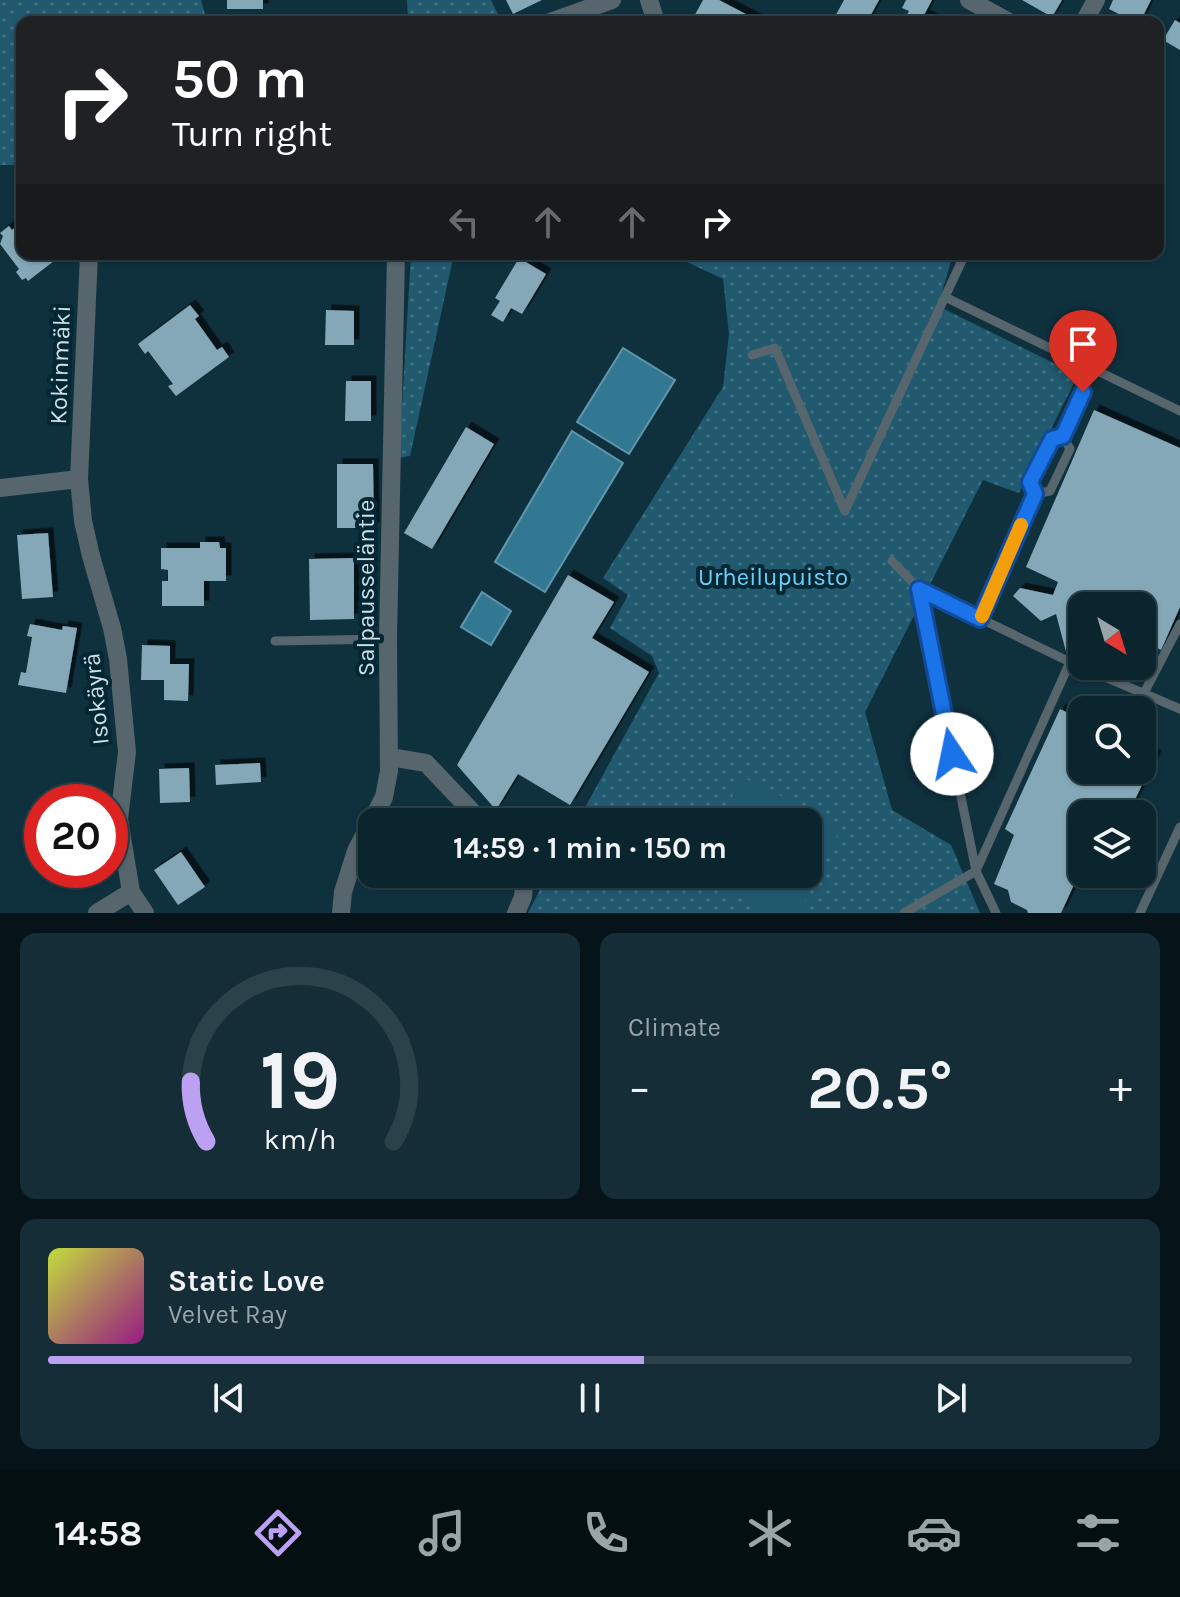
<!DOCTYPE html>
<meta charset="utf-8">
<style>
body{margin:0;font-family:Karla,sans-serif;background:#142d36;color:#f1f3f6;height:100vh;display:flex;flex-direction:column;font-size:30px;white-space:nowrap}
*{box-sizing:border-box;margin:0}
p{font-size:26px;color:#9aa5aa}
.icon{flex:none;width:44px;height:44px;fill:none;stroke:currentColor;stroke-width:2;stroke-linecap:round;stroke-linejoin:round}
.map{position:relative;height:913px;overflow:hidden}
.panel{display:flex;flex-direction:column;gap:20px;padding:20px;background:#061419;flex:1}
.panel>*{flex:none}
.hud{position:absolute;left:16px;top:16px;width:1148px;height:244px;border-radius:16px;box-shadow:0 2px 6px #0004,0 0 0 2px #2b424a;background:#202124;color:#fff;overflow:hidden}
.needle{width:52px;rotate:142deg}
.tools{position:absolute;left:1068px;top:592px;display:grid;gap:16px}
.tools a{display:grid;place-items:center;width:88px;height:88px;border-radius:16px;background:#0b252e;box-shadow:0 2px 6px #0004,0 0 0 2px #2b424a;font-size:40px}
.speed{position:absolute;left:24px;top:784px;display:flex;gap:16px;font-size:40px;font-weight:700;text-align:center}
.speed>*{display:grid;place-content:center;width:104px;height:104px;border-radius:50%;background:#0b252e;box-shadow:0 2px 6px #0004,0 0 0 2px #2b424a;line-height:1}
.speed .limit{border:12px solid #d22;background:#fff;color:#111}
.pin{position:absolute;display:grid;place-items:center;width:68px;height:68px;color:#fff;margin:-82px -34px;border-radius:50% 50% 50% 0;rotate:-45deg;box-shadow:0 0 8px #0007}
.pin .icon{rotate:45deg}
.me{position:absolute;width:88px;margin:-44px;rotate:349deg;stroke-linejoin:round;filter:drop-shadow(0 0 6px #0008)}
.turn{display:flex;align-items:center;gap:28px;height:168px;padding:0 24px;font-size:36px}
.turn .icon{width:104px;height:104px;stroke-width:2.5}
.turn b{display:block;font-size:56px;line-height:68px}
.lanes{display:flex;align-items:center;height:76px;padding:0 24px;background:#0003;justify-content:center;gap:40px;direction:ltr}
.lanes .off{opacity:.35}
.big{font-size:60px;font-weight:700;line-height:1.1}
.panel .tile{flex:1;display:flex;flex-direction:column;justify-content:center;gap:12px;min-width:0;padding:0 28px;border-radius:16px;background:#142d36}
.panel .dial{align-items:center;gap:0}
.dial svg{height:208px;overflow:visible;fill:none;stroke:#2b424a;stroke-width:7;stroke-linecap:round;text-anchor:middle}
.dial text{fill:#f1f3f6;stroke:none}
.song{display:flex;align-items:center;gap:24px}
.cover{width:96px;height:96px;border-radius:12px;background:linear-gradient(135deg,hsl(70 70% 55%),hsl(310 70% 35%))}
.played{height:8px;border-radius:4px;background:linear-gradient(90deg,#bca0f2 55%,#2b424a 55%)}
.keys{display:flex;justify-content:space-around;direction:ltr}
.heat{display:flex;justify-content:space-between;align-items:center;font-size:44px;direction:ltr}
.panel .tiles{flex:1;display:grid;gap:20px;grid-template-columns:1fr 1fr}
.tile:last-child{grid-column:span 2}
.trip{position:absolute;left:358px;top:808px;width:464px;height:80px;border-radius:16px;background:#0b252e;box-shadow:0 2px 6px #0004,0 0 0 2px #2b424a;font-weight:700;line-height:80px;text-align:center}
.tabs{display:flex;height:128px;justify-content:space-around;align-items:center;background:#040f12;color:#9aa5aa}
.tabs .icon{width:56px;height:56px}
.tabs .selected{color:#bca0f2}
.tabs b{font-size:36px;color:#f1f3f6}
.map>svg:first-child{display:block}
.grass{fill:url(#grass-dots)}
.garden{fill:#21596f}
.water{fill:#337893;stroke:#6197ac;stroke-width:2}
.building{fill:#85a8b8;filter:url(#shadow)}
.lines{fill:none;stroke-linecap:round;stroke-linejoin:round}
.service{stroke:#57656c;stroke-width:9}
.minor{stroke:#57656c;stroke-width:18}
.route-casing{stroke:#114b97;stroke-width:20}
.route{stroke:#1a73e8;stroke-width:14}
.slow{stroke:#f59e0b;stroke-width:14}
.labels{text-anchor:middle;stroke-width:8;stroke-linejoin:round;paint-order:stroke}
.street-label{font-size:24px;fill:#cddfe7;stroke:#042734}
.park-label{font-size:24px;fill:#6cd1fa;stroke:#042734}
</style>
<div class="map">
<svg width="1180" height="913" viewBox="0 0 1180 913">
<defs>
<pattern id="grass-dots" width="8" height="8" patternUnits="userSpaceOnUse" patternTransform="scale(2)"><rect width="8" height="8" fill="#21596f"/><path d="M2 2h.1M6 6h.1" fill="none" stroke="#407084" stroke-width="1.8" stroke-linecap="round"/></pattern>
<filter id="shadow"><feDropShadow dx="5.5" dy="-5.5" stdDeviation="0" flood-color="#0009"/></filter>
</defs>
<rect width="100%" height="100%" fill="#0f313e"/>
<path class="grass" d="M0 0H201L207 22H22V165H0Z
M407 0H491L502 22H408Z
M411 254H454L410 456 399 458Z
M670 254H953L938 306 1078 375 1019 493 983 480 865 712 892 810 951 845 980 913H528L548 874H808V822H577L659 673 652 656 610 628 628 595 603 578 723 387 729 334 723 279Z"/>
<path class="garden" d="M742 777 842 826 799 913H770L694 876 808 874V822H720Z"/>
<path class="water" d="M623 348 675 380 629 454 577 422Z
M572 431 623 463 545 592 495 562Z
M482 592 511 611 491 645 461 627Z"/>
<path class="building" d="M227 0H263V9H227Z
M506 0H542L513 14Z
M703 0H719L761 22H691Z
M844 0H879L867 22H832Z
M906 0H932L924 15 938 22H903L909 11 902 8Z
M1022 0H1062L1052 17Z
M1113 0H1151L1140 22H1134L1109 9Z
M1175 20 1180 23V50L1163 40Z
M22 222V254H63L28 281 26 278 22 280 16 272 19 269 0 244 3 236 0 233 9 226 12 230Z
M519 258 546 274 522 314 511 308 503 322 491 315 500 301 495 298Z
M190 305 199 316 195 319 217 350 222 347 229 357 176 396 168 386 173 384 148 351 145 354 138 344Z
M326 310 354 311V345H325Z
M346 381H371V421H345Z
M1094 410 1180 448V607L1161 650 1142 641V606H1104L1089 600 1077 603 1078 656 1068 659 1056 614 1041 621 1013 596 1020 588 1053 595 1058 582 1026 567Z
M466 427 494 444 432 549 404 533Z
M337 464H373L374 528H337Z
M48 533 53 597 22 599 17 535Z
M200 542H219L220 548H226V581H204V606H162V581H168V570L161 569V548H200Z
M354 558V619L310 620 309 559Z
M568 575 614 602 592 638 649 672 570 805 518 774 496 810 457 765Z
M30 624 62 630 63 626 77 628 66 693 18 685 21 672 26 673 32 637 27 636Z
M142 645 170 646V664H189L188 701 164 700V680H141Z
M1060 709 1082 720V770H1142V749L1156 756 1128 814H1082V867L1061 913H1028L1027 910 1011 902 1008 890 994 884 1014 835 1005 829Z
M260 763 261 782 216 785 215 765Z
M189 768 190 802 160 803 159 769Z
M42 815V852L26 833Z
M181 852 205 887 178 905 154 870Z"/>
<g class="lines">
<path class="service" d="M945 297 1180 411
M752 355 775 348 845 511 965 254
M1035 494 1050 491 1070 449 1063 436
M892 561 919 589 1070 662 1180 709
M980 619 1035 494 1030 482 1052 439 1063 436 1092 370
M275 641 388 639
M1144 693 1180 624
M904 913 976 871 919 589
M996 913 976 871 1070 662
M1140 913 1180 827"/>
<path class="minor" d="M649 0 656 22
M969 0 1009 22
M550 22 612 0
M1084 22 1096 0
M89 254 79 479 83 521 91 556 112 628 118 659 127 752 119 819 131 892 145 913
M0 488 79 479
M390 757 426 763 482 822
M97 913 131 892
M341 913 343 892 356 851 384 797 389 771 388 639 396 254
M516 913 523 897 525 874"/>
</g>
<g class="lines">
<g class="route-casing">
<path id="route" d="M952 754 919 589 980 619 1035 494 1030 482 1052 439 1063 436 1083 392"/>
</g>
<use href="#route" class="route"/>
<path class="slow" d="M982 616 1021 525"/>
</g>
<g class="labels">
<g class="street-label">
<text transform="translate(60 365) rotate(-88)" y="8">Kokinmäki</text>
<text transform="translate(366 588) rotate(-90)" y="8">Salpausseläntie</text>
<text transform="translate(96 699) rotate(-96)" y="8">Isokäyrä</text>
</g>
<g class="park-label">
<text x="773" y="585">Urheilupuisto</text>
</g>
</g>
</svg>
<div class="tools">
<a><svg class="needle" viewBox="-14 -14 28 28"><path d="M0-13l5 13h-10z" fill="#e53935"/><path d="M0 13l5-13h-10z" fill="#9aa5aa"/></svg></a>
<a><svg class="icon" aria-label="search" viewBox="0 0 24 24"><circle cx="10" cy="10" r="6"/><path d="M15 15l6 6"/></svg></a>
<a><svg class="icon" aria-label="layers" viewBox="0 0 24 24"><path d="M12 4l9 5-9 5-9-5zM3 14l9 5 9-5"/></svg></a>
</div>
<div class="speed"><div class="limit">20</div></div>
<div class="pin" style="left:1083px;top:392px;background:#d93025"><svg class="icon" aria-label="arrive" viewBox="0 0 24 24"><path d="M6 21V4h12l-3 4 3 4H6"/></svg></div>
<svg class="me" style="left:952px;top:754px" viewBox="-20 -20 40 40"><circle r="19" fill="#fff"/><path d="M0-13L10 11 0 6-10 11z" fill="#1a73e8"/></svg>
<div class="trip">14:59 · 1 min · 150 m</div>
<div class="hud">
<div class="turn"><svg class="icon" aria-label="right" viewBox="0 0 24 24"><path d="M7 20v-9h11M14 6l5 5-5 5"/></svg><div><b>50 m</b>Turn right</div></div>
<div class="lanes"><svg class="icon off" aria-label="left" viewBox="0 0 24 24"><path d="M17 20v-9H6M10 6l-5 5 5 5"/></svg><svg class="icon off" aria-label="ahead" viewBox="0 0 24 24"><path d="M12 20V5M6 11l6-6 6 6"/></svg><svg class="icon off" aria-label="ahead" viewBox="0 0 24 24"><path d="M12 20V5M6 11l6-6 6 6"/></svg><svg class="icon" aria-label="right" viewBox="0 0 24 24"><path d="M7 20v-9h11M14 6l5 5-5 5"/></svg></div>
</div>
</div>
<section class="panel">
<div class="tiles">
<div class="tile dial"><svg viewBox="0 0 100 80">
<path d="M14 69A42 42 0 1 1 86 69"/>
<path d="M14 69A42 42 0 0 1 8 46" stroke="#bca0f2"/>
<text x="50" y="56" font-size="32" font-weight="700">19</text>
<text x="50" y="72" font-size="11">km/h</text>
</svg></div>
<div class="tile"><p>Climate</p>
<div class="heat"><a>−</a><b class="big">20.5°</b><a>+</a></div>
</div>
<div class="tile">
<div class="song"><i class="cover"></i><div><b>Static Love</b><p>Velvet Ray</p></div></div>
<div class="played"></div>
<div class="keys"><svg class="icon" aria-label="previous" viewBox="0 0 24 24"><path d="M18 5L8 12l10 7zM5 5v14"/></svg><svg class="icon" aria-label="pause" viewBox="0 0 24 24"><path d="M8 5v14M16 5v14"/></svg><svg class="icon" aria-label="next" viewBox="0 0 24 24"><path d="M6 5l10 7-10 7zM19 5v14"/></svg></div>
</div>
</div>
</section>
<nav class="tabs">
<b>14:58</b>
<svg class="icon selected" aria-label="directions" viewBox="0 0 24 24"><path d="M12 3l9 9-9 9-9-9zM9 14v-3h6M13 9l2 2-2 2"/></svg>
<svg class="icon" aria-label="music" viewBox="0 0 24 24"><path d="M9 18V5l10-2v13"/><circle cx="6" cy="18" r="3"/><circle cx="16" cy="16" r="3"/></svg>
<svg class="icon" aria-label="phone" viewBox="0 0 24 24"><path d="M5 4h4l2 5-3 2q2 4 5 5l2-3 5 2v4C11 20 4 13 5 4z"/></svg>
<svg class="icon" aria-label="climate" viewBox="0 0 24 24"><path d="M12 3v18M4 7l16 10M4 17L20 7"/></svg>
<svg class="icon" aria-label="car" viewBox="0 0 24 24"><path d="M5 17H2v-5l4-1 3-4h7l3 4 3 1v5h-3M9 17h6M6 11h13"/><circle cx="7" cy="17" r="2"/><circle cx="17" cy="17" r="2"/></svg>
<svg class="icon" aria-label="filters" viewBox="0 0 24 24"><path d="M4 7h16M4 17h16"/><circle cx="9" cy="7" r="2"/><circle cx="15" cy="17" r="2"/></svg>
</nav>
